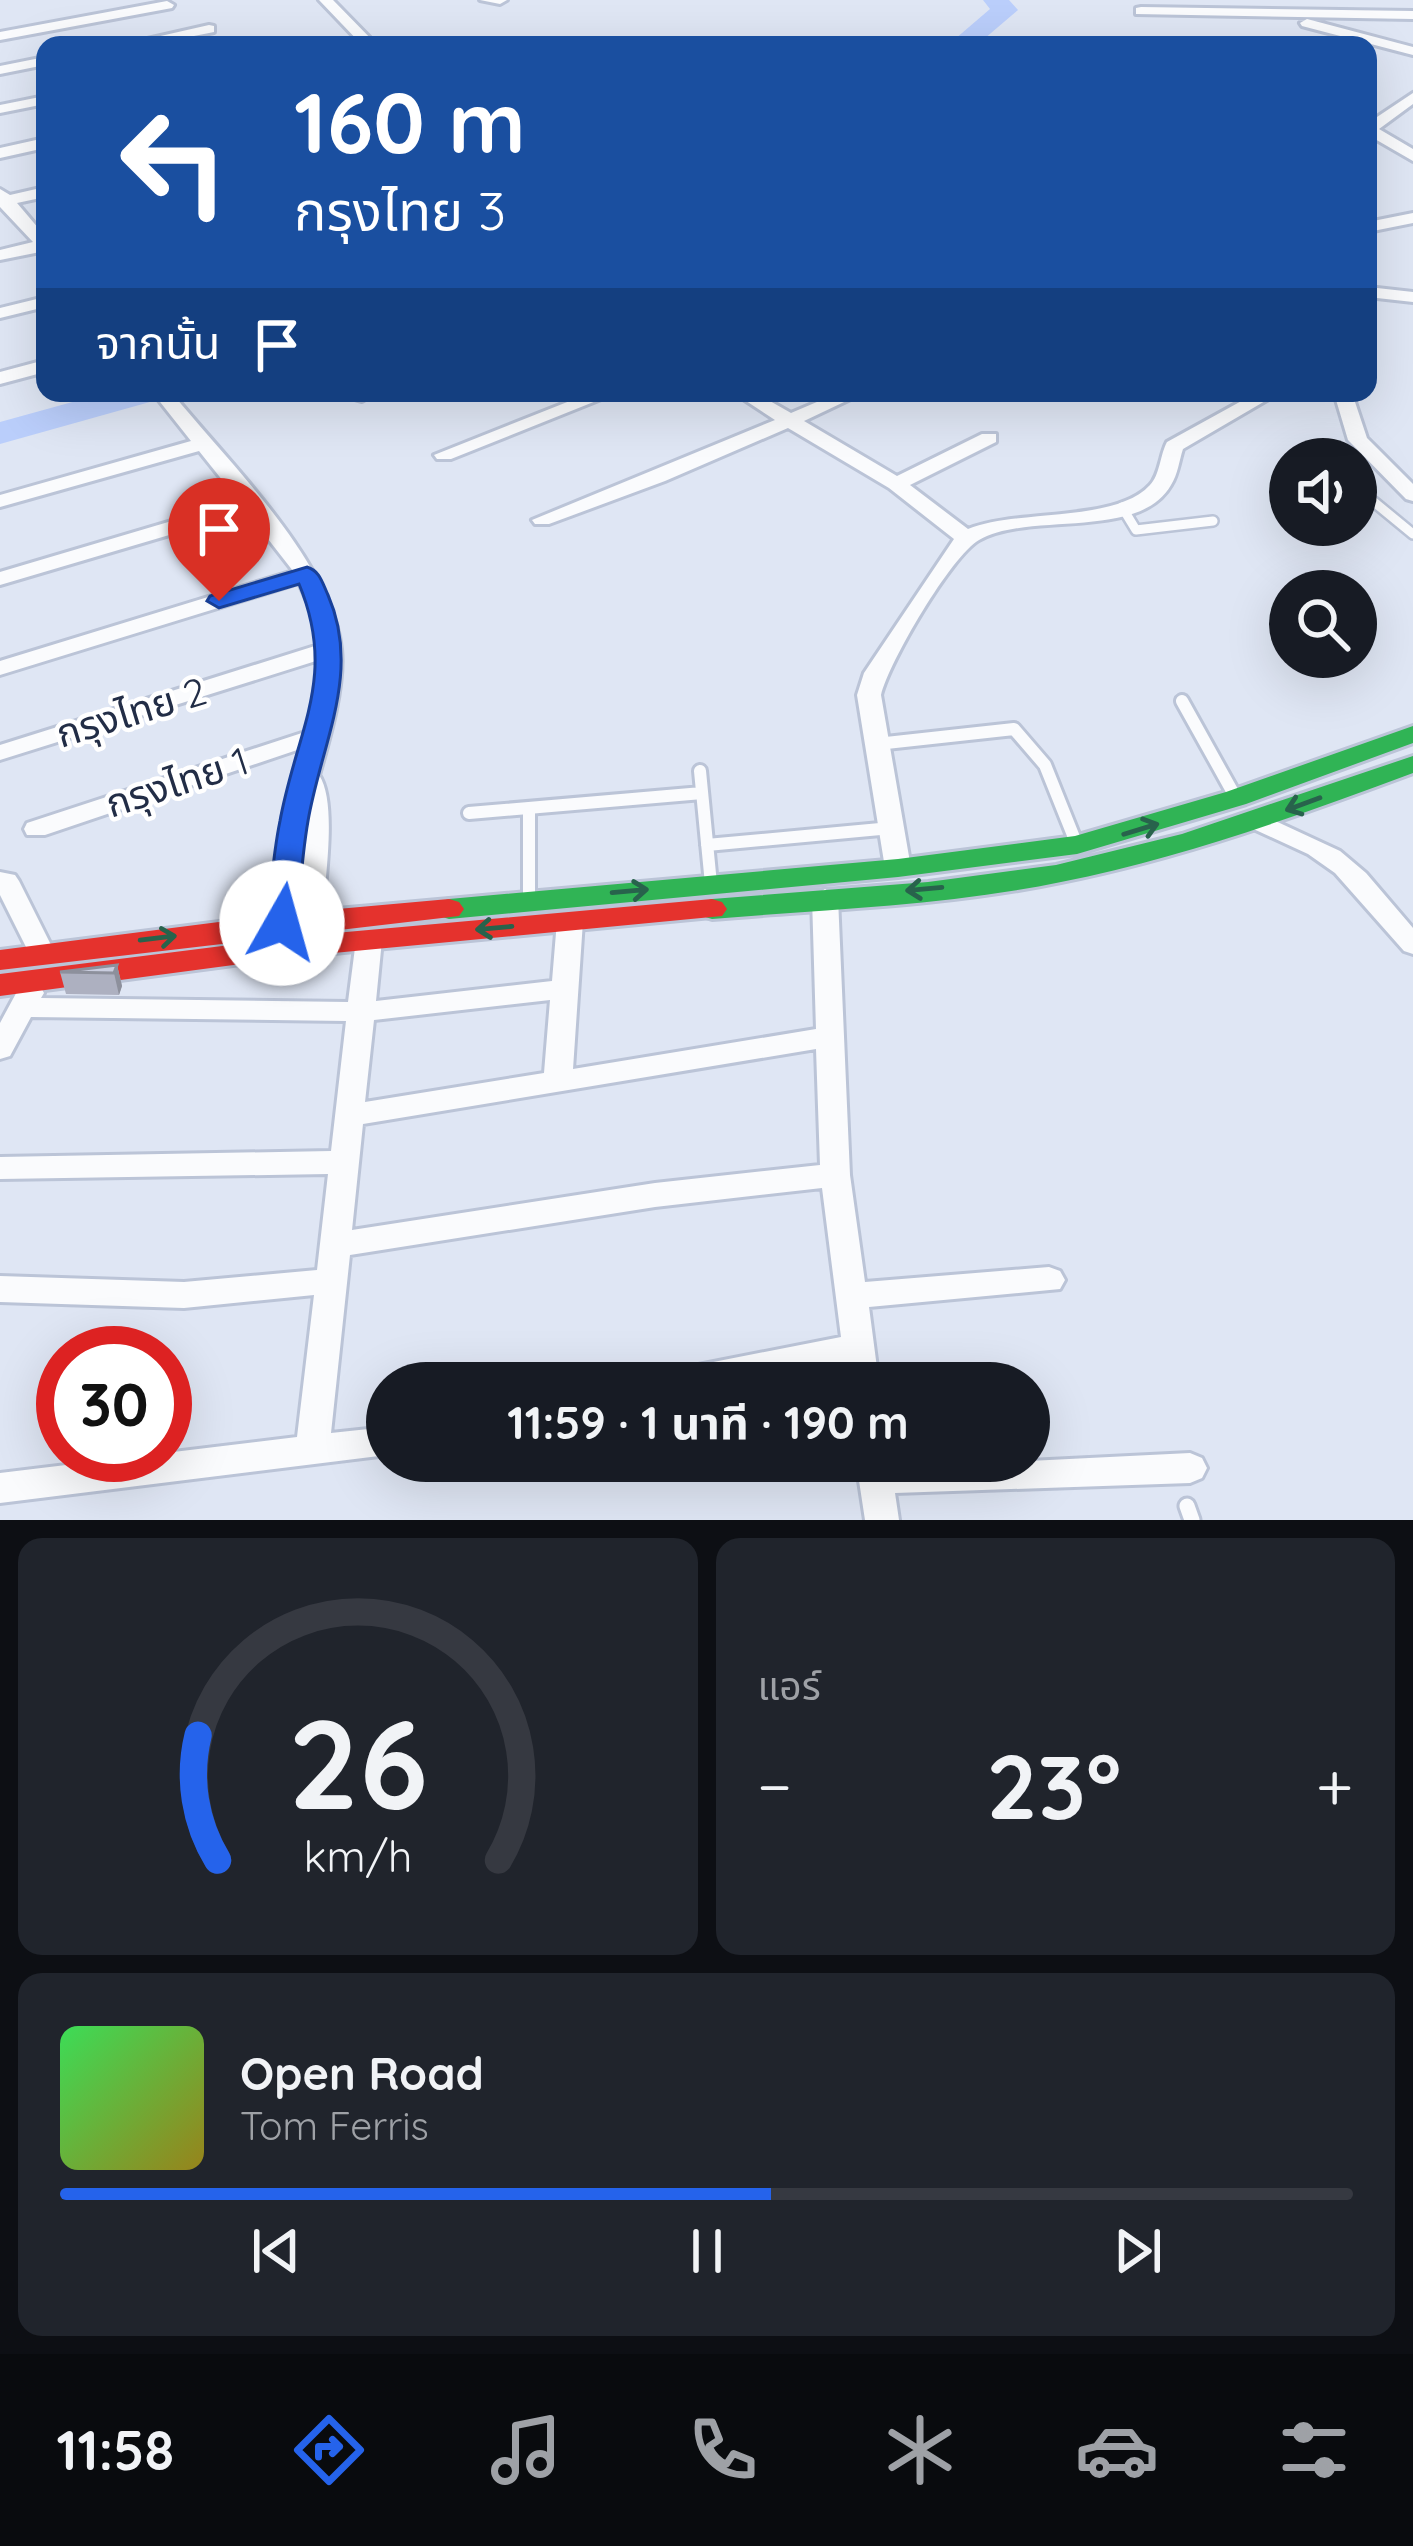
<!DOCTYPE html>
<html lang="th">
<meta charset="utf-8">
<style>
body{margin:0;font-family:Quicksand,"Noto Sans Thai",sans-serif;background:#20242c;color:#f1f3f6;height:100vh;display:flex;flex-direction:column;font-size:45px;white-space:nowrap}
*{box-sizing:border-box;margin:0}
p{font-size:39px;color:#9ea1a6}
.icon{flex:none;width:66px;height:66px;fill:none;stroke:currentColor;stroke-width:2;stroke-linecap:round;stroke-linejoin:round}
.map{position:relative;height:1520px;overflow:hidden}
.side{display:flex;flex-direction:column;gap:18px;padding:18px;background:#0d0f14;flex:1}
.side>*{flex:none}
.guide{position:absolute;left:36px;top:36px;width:1341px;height:366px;border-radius:24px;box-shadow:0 12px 48px #0002;background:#1a4fa0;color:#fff;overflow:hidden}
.controls{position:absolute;left:1269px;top:438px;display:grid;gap:24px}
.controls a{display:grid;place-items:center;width:108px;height:108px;border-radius:50%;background:#171b24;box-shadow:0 12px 48px #0002;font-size:60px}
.speed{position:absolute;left:36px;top:1326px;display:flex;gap:24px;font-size:60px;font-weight:700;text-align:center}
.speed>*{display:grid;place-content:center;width:156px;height:156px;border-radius:50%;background:#171b24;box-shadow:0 12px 48px #0002;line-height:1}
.speed .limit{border:18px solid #d22;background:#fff;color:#111}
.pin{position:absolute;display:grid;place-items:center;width:102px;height:102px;color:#fff;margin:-123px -51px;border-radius:50% 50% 50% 0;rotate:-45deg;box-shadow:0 0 12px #0007}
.pin .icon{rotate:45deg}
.me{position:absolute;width:132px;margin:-66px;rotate:7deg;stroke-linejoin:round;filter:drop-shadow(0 0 9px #0008)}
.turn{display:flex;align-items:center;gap:42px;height:252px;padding:0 60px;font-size:54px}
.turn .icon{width:156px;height:156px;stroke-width:2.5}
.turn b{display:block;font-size:84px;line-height:102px}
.then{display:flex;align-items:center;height:114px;padding:0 60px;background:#0003;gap:24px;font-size:45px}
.big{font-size:90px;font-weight:700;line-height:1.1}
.side .tile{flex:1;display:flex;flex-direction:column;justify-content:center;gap:18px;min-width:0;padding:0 42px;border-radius:24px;background:#20242c}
.side .dial{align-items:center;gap:0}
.dial svg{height:312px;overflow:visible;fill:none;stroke:#363941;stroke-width:7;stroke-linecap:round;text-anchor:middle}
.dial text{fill:#f1f3f6;stroke:none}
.song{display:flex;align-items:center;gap:36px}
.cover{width:144px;height:144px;border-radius:18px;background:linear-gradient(135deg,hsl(130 70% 55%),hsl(50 70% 35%))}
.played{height:12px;border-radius:6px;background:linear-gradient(90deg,#2563eb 55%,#363941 55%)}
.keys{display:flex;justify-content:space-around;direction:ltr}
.heat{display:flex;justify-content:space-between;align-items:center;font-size:66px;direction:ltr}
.side .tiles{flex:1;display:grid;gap:18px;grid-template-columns:1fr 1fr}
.tile:last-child{grid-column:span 2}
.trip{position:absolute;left:366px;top:1362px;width:684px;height:120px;border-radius:60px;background:#171b24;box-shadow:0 12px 48px #0002;font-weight:700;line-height:120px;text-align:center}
.dock{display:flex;height:192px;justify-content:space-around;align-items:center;background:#090b0e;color:#9ea1a6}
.dock .icon{width:84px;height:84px}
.dock .current{color:#2563eb}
.dock b{font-size:54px;color:#f1f3f6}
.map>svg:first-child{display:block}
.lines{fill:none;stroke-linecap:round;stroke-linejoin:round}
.river{fill:#bacefb;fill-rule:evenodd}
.lane-far2-casing{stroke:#bbc4d7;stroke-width:14}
.lane-far1-casing{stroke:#bbc4d7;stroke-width:18}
.lane-casing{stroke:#bbc4d7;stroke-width:21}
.street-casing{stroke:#bbc4d7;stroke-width:6}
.fast-casing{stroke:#bbc4d7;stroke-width:6}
.jam-casing{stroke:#bbc4d7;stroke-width:6}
.lane-far2{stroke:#fafbfd;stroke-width:9}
.lane-far1{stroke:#fafbfd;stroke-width:12}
.lane{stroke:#fafbfd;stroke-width:15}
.street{fill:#fafbfd;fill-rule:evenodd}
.fast{fill:#30b455;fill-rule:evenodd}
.jam{fill:#e5322d;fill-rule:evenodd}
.wall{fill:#adb0c0}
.shaded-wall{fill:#8d909c}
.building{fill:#c9cddf;stroke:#8d909c;stroke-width:3}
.oneway{stroke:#28634c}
.route{fill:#2563eb;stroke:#184099;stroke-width:3}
.labels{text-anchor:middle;stroke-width:9;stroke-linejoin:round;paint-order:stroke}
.street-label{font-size:39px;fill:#222d46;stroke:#fff}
</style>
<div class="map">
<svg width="1413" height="1520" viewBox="0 0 1413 1520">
<rect width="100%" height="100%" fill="#dfe6f4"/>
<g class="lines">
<path class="river" d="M983 0H1009L1018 10 977 45H948L990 9Z
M105 393H163L157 400 0 444V422Z"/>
<g class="lane-far2-casing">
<path id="lane-far2" d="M1356 495 1374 502 1413 534
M1122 507 1136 530 1213 521"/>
</g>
<g class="lane-far1-casing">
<path id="lane-far1" d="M1182 701 1236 798
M877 744 1014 729 1045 765 1077 845
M700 771 711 884
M529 808V900
M469 813 702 793
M707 845 891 828"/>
</g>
<g class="lane-casing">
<path id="lane" d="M1187 1506 1192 1520"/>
</g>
<g class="street-casing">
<path id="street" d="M319 0H333L377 45H362Z
M480 0H507L500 4Z
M167 1 174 5 172 8 0 40V32Z
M1141 7 1413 11V19L1136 14V8Z
M1307 19 1413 47V55L1302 26 1300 23Z
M209 25 214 26V32L149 45H121Z
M45 57V65L0 74V66Z
M1413 93V104L1379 129 1413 149V161L1368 135V123Z
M45 96V104L0 113V105Z
M45 138V148L0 158V148Z
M45 187V197L17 203 45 236V251L0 260V250L33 242 0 207V189L10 195Z
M1413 213V223L1368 232V222Z
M1368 287 1413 292V302L1368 297Z
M45 297V307L0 318V308Z
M45 360V372L0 384V372Z
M153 393H172C228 462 332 562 341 649 345 686 329 740 319 775 338 803 324 886 322 921L318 927H300L297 909 291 930H273L269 924 282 818 303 748 45 835H27L24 829 27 823 308 731 319 660 0 760V745L318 645 313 614 299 583 0 675V661L293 571 247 512 0 585V572L239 501 199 451 0 507V495L191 441Z
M354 393H376L362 401 355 399Z
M590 393H616L451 459H437L434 455Z
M734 393H756L791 413 838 393H863L804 421 897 476 982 434H996V442L910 485 968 529C1017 509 1115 523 1150 485 1160 475 1160 455 1167 442L1256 393H1279L1183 449C1179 461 1178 474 1171 485 1139 541 1030 511 979 540 951 556 889 662 881 695L911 868 898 876 885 868 857 695 864 673 954 539 889 488 788 428 665 481 549 524H535L532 520 775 420Z
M1334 393H1352L1367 438 1413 484V501L1406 499 1348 440Z
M1256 812 1340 851 1366 873 1413 928V954L1404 951 1335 873 1308 854 1247 826 1244 820Z
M0 872 15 875 19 881 55 953 51 959H33L29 953 0 895Z
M825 889 838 898 850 1175 865 1282 1049 1267 1060 1271 1065 1280 1060 1289 869 1307 879 1383H847L844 1363 746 1383H662L666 1373 678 1369 841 1337 822 1188 655 1207 350 1255 331 1433 387 1427V1455L0 1503V1473L297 1437 314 1295 184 1308 0 1302V1276L184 1282 317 1270 328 1174 0 1179V1157L331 1151 346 1021 31 1017 10 1056 0 1059V1023L20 986H40L44 993 41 998 348 1002 356 940 360 934H378L382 940 376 1001 552 981 557 921 561 915H579L583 921 573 1069 816 1029 812 898ZM550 1000 544 1073 365 1102 374 1020ZM816 1049 820 1165 655 1183 352 1230 363 1124Z
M1190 1453 1202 1458 1207 1468 1202 1478 1190 1483 895 1493 899 1520H865L856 1461H1029Z"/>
</g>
<g class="fast-casing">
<path id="fast" d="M1413 726V743L1246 804 1077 854 898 877 449 919 439 916 434 909 439 902 449 899 898 859 1075 836 1226 792Z
M1413 756V773C1297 816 1182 858 1061 882 946 906 828 909 712 919L702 916 697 909 702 902 712 899 928 882 1056 865 1182 834Z"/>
</g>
<g class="jam-casing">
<path id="jam" d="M449 899 459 902 464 909 459 916 0 970V950L282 914Z
M712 899 722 902 727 909 722 916 302 956 0 996V974L302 936Z"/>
</g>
<use href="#lane-far2" class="lane-far2"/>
<use href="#lane-far1" class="lane-far1"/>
<use href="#lane" class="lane"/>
<use href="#street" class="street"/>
<use href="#fast" class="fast"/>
<use href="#jam" class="jam"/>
</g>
<path class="wall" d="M117 965 122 986 119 995 66 994 60 972Z"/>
<path class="shaded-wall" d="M117 965 122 986 119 995 114 973Z"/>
<path class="building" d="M117 965 114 973 60 972Z"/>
<defs><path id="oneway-shaft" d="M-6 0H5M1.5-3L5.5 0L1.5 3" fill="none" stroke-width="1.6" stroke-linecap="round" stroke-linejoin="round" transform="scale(3)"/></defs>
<g class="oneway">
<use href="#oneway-shaft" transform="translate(1303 804) rotate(160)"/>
<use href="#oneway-shaft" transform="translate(1141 829) rotate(-17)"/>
<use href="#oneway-shaft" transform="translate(924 889) rotate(175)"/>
<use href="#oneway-shaft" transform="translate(630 891) rotate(-5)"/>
<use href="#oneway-shaft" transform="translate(494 928) rotate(175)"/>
<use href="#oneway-shaft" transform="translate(158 938) rotate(-7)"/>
</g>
<path class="route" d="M307 567C320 571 322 582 328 595 362 673 321 744 308 821 302 855 300 890 297 923L282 933 267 923C271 889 273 854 280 821 296 731 338 678 299 584L219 608 207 601 210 596Z"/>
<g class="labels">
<g class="street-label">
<text transform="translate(131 712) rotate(-17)" y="14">กรุงไทย 2</text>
<text transform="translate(177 782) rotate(-18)" y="14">กรุงไทย 1</text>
</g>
</g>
</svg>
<div class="controls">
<a><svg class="icon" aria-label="sound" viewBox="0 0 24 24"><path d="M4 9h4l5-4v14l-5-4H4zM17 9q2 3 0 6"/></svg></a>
<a><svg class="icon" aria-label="search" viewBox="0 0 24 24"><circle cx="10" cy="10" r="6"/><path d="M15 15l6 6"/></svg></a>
</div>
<div class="speed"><div class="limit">30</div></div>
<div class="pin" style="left:219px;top:601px;background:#d93025"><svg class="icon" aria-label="arrive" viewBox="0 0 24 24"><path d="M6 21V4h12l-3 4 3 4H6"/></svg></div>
<svg class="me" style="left:282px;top:923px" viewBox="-20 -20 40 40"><circle r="19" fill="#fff"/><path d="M0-13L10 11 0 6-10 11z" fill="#2563eb"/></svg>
<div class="trip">11:59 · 1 นาที · 190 m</div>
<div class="guide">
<div class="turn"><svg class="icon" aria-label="left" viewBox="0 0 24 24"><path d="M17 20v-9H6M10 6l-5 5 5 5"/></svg><div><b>160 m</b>กรุงไทย 3</div></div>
<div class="then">จากนั้น<svg class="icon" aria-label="arrive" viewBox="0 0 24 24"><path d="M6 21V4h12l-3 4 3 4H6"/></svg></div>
</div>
</div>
<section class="side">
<div class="tiles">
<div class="tile dial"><svg viewBox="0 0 100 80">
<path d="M14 69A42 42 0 1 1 86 69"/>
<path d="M14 69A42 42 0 0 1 9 37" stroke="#2563eb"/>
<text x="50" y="56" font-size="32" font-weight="700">26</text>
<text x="50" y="72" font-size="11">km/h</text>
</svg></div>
<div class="tile"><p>แอร์</p>
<div class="heat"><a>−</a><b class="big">23°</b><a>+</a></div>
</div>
<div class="tile">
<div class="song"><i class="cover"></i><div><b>Open Road</b><p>Tom Ferris</p></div></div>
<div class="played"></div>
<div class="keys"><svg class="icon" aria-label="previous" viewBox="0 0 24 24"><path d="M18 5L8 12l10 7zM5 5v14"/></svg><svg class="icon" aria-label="pause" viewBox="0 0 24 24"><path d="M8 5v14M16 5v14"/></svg><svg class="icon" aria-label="next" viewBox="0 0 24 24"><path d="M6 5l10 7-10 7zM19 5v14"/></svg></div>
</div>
</div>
</section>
<nav class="dock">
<b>11:58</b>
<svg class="icon current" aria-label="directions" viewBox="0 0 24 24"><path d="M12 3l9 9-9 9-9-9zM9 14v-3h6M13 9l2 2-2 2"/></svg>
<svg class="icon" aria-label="music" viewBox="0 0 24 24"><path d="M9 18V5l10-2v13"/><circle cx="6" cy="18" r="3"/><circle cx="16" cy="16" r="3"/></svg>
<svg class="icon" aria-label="phone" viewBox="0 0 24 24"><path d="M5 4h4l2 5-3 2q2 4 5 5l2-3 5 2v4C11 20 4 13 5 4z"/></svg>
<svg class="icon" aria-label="climate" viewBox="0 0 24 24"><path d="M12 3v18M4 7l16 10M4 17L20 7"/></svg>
<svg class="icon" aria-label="car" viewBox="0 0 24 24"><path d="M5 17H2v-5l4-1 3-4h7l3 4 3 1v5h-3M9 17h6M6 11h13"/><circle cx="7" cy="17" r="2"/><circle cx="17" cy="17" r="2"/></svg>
<svg class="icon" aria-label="filters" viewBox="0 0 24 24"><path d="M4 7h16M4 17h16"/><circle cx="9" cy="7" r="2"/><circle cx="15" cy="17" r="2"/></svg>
</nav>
